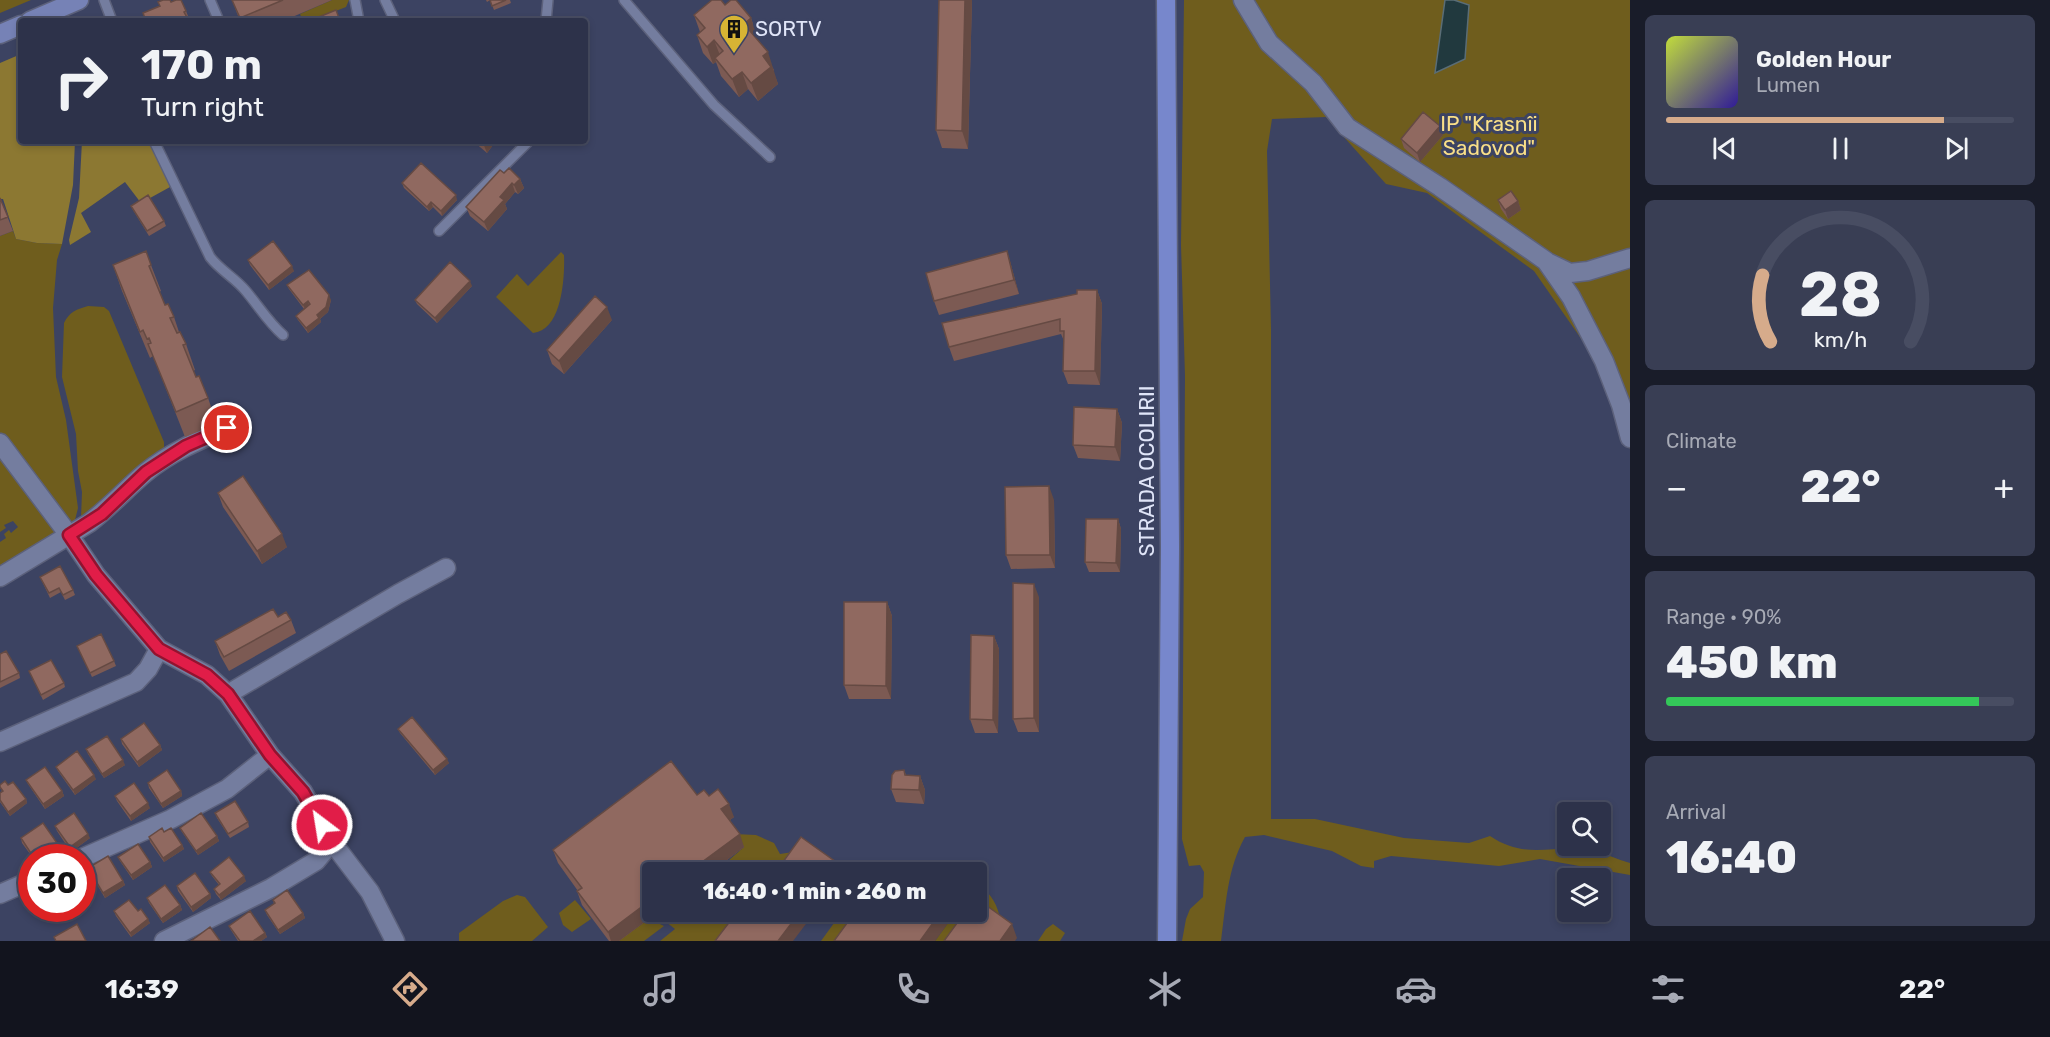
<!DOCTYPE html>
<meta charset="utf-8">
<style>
body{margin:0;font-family:Rubik,sans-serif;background:#393e54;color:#f1f3f6;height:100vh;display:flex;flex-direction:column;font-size:22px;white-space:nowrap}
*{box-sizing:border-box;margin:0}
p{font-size:20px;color:#a7aab5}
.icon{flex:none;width:33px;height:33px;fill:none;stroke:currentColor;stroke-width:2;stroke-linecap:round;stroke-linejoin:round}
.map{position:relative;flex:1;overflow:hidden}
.sheet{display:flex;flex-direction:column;gap:15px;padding:15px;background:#191c29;width:420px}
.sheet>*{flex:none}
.guide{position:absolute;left:18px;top:18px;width:570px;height:126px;border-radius:6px;box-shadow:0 3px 9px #0003,0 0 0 2px #484d62;background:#2d324a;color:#f1f3f6;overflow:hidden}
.fabs{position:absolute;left:1557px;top:802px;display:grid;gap:12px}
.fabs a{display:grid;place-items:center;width:54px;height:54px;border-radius:6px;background:#2d324a;box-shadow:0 3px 9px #0003,0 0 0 2px #484d62;font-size:30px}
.speed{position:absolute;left:18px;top:844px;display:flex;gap:12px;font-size:30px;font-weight:700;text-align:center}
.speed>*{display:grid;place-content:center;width:78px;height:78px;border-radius:50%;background:#2d324a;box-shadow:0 3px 9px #0003,0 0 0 2px #484d62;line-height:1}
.speed .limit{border:9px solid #d22;background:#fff;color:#111}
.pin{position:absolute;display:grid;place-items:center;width:51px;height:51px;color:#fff;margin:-26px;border:3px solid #fff;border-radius:50%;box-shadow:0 2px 6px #0007}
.me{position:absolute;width:66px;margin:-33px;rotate:329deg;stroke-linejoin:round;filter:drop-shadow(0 0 4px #0008)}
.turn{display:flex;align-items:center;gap:21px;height:126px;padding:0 24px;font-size:27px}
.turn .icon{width:78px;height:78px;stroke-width:2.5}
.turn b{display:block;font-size:42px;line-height:51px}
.big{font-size:45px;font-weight:800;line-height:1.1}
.sheet .card{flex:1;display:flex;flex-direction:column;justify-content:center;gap:9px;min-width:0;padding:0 21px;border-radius:9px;background:#393e54}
.sheet .dial{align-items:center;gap:0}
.dial svg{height:156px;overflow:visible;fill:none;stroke:#484d62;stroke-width:7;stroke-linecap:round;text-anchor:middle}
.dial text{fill:#f1f3f6;stroke:none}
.song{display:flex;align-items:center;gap:18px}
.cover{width:72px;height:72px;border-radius:9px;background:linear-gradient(135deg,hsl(70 70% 55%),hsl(250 70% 35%))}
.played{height:6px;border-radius:3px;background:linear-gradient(90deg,#d6ab8b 80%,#484d62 80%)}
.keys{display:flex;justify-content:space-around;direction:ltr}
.heat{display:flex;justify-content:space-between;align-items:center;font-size:33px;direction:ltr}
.charge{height:9px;border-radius:4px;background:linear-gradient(90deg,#34c759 90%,#484d62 0)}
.trip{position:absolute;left:642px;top:862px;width:345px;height:60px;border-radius:6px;background:#2d324a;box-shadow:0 3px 9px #0003,0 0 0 2px #484d62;font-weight:800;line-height:60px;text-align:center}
.tabs{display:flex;height:96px;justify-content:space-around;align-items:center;background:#12141e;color:#a7aab5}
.tabs .icon{width:42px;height:42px}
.tabs .on{color:#d6ab8b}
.tabs b{font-size:27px;color:#f1f3f6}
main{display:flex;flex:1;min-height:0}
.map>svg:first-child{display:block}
.green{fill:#6f5d1d}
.forest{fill:#8c7832}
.water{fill:#21393e;stroke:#5a6d76;stroke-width:1.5}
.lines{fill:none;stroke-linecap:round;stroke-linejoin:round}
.lane-casing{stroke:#5c617b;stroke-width:12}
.street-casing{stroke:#5c617b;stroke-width:21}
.secondary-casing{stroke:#5c617b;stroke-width:21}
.primary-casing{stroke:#5c617b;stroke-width:21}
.lane{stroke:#747d9f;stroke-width:9}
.street{stroke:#747d9f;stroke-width:18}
.secondary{stroke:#7682b6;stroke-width:18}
.primary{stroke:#7787cc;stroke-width:18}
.wall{fill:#7c5a53}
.shaded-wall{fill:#654a43}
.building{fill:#906960;stroke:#654a43;stroke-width:1.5}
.route-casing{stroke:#92132f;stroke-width:15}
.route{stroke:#e11d48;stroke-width:10}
.labels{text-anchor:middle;stroke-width:6;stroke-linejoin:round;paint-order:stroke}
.poi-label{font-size:21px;fill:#e0e5f8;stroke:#3c4362;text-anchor:start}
.park-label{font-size:21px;fill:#f9df88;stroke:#3c4362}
.street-label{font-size:21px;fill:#e0e5f8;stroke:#3c4362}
</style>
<main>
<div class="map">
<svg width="1630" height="941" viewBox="0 0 1630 941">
<rect width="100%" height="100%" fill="#3c4362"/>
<path class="green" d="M0 0H31L0 13Z
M332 0H349L346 7 310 21H303L300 14Z
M1184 0H1630V449L1607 376 1534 271 1427 193 1386 184 1326 117 1272 119 1267 151 1271 329V819H1315L1404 838 1469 843 1490 836C1529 862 1555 842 1595 851 1607 854 1618 860 1630 863V875L1540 859 1499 866 1391 856 1374 861V868L1361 866 1332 851 1264 835 1245 837C1227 869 1226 905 1221 941H1182L1186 919 1190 909 1203 897 1204 872 1200 865 1189 866 1182 839 1185 376 1181 245Z
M13 231 16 239 37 243 62 244 57 260 53 308 56 377 66 420 78 508 75 520 69 527 0 433V236Z
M561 252 564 255C565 277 562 331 533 333L496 297 517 274 528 286Z
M88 306 104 307 109 311 164 442V450L101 506 81 518 82 492 78 471 76 434 62 377 64 323C69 312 77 309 88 306Z
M0 454 59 531 0 570V542L6 538 4 534 9 530 11 533 18 527 13 521 4 525 6 528 0 532Z
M734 834 756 835 774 843 780 854 806 850 790 873H714L744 847Z
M884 861C896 861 912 862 918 873H871Z
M977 884C988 890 996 902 999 914L995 921 959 941H935L956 912H976Z
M517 895 525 897 548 927 532 941H459V933L503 901Z
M575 900 591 919 572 932 563 925 559 913Z
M667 912H761L730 941H660L675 929 661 918Z
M842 912H870L849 941H821Z
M649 919 664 926 644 941H618Z
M1053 924 1065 933 1060 941H1038L1046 929Z"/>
<path class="forest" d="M21 54V141H75L73 185 62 244 37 243 16 239 3 199H0V63Z
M82 141H150L170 187 141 203 125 182 81 213 91 232 70 245 69 240 79 198Z"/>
<path class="water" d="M1445 0H1454L1469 5 1465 59 1435 73Z"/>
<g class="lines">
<g class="lane-casing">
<path id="lane" d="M104 0 112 21
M210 0 219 21
M355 0 359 21
M385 0 395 21
M624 0 714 105 770 157
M546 21 548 0
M154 141 210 257C220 270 235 278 245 290 258 305 268 322 283 335
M439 231 529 141"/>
</g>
<g class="street-casing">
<path id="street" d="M1243 0 1269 43 1313 83 1347 127 1440 187 1546 261 1571 297 1604 361 1621 405 1630 438
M1547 262 1570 273 1588 271 1630 258
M0 443 69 535 96 575 159 649 207 675 228 694 270 755 303 792 332 842 370 892 395 941
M0 577 89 523C109 508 126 489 145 473 169 453 199 440 227 428
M228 694 398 594 446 568
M0 742 136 682 148 669 159 649
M82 858 171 819 227 789 270 755
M0 894 32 880
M164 941 271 888 316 861 332 842"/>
</g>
<g class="secondary-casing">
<path id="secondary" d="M30 21 79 0
M0 34 21 25"/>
</g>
<g class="primary-casing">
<path id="primary" d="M1166 0 1170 547 1167 941"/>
</g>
<use href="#lane" class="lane"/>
<use href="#street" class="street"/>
<use href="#secondary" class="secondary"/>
<use href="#primary" class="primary"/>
</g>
<path class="wall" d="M232 0H332L283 21H240Z
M486 0H510L511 3 494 10 490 0 487 2Z
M939 0H972L968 149 942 148 936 130Z
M171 2 186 11 190 21H146L143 13Z
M725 5 751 18 757 36 755 37 774 70 773 71 778 84 758 101 748 89 739 97 721 76 716 62 713 64 703 53 697 35 700 32 694 15Z
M1443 135 1420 162 1404 148 1401 139Z
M473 141H496L487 153Z
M504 173 520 179 524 188 518 194 515 192 505 204 507 209 488 231 470 216 466 207Z
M402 183 457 200 442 216 433 207 429 211 404 188Z
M0 198 13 231 0 236Z
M1498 200 1518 201 1521 210 1508 219 1501 209Z
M131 206 164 221 166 226 149 236 133 210Z
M1007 251 1011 265 1019 294 939 315 934 301Z
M248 260 294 271 269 290 250 265Z
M113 265H151L161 291 159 292 165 305 174 317 179 332 186 344 195 370 193 371 196 377 208 398 217 424 185 437 153 356 150 358 122 291Z
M287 285 331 300 328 312 320 319 321 322 308 333 298 320 296 316 304 309 289 289Z
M472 286 437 323 417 304 415 300Z
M1097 290 1102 304 1100 385 1068 384 1063 371 1064 341 1061 334 954 361 949 347Z
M612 320 564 374 552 364 547 350Z
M1117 409 1122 423 1120 461 1078 458 1073 445Z
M218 493 287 547 262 564 223 507Z
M1054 500 1055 568 1011 569 1006 555Z
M1118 519 1121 529 1120 572H1089L1085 562Z
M40 577 73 590 75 595 65 600 61 592 50 598Z
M1039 597V732H1018L1013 719Z
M887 602 892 616 891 699H849L844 685Z
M278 617 291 620 296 633 229 671 220 655 215 641Z
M994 636 999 649 998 733H975L970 719Z
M77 646 114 661 116 666 92 677Z
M0 654 19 673 20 678 0 688Z
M29 671 64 683 65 687 43 700Z
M398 729 449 763 435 775 400 733Z
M121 739 160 745 162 750 139 767 122 744Z
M86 749 125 765 104 778 88 754Z
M56 767 96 779 75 795 58 771Z
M904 770 906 775 920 776 925 790 924 804 896 802 891 789Z
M26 780 62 791 64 796 45 809 28 784Z
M148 783 181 791 182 796 163 808 149 788Z
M0 785H8L26 799 27 803 10 816 0 802V793L2 791 0 788Z
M697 795 709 796 734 817 730 820 744 847 710 873H652V912H658L619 941H609L582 905 577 891H578L558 863 553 850Z
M115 796 150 808 131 821 117 801Z
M215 813 248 822 249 827 230 838 217 818Z
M55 826 90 838 71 852 57 831Z
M180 828 217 836 219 841 198 855 182 832Z
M164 832 182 845 184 849 164 862 150 842 149 837Z
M21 838 59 848 45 858H33L22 843Z
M118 857 150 862 152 867 133 880 120 861Z
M88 868 123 881 125 885 105 898 90 873Z
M210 872 246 881 221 900 216 894 214 889 219 885 212 876Z
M177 886 210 894 211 898 193 912 178 891Z
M147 898 180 905 182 910 163 923 149 903Z
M273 900 303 913 305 918 280 934 267 915 265 910 274 904Z
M114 911H138L150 923 131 937 116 916Z
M229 926 265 933 267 937 261 941H238L231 930Z"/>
<path class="shaded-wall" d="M965 0H972L968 149 962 131Z
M751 18 757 36 750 41 744 24Z
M714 40 721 58H715L716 62 713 64 707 47Z
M768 52 778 84 758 101 751 83 763 56Z
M742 72 748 89 739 97 732 79Z
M1440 126 1443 135 1420 162 1417 153Z
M485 141H496L487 153 483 143Z
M520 179 524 188 518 194 514 185Z
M512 183 515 192 505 204 507 209 488 231 484 222 500 197Z
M456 195 457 200 442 216 441 211Z
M1518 201 1521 210 1508 219 1505 210Z
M431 202 433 207 429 211 427 207Z
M1007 251 1011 265 1019 294 1014 280Z
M292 266 294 271 269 290 268 285Z
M470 281 472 286 437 323 435 318Z
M1097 290 1102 304 1100 385 1095 371Z
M329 295 331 300 328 312 320 319 321 322 308 333 306 328 317 315Z
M308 301 309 306 305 309 303 305Z
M607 307 612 320 564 374 559 361Z
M1117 409 1122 423 1120 461 1115 447Z
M1049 486 1054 500 1055 568 1050 555Z
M1118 519 1121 529 1120 572 1116 563Z
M282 534 287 547 262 564 257 551Z
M1034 584 1039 597V732L1034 718Z
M887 602 892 616 891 699 886 686Z
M994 636 999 649 998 733 993 720Z
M160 745 162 750 139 767 137 762Z
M447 759 449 763 435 775 433 770Z
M123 760 125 765 104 778 102 774Z
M94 775 96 779 75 795 73 790Z
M920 776 925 790 924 804 919 790Z
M62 791 64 796 45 809 43 804Z
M181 791 182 796 163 808 161 804Z
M26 799 27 803 10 816 8 812Z
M148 803 150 808 131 821 130 816Z
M729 804 734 817 726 823 721 809Z
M88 834 90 838 71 852 70 847Z
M740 834 744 847 710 873H687Z
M217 836 219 841 198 855 196 851Z
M57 843 59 848 45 858H36Z
M182 845 184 849 164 862 163 858Z
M150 862 152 867 133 880 131 875Z
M836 862 840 873H828Z
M244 876 246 881 221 900 219 895Z
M123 881 125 885 105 898 103 893Z
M90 889 91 894 82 900V894Z
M210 894 211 898 193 912 191 907Z
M652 899V912H658L619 941H611L608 932Z
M180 905 182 910 163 923 161 919Z
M47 909H56L40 919 38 915Z
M800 912H815L793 941H778Z
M941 912H956L935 941H920Z
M303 913 305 918 280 934 278 930Z
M148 919 150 923 131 937 130 933Z
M1012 924 1017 938 1015 941H1000Z
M265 933 267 937 261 941H253Z"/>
<path class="building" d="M163 0H170L171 2 176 0H181L186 11 184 12 189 21H146L143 13 160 6 158 2Z
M232 0H283L240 18Z
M490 0H506L492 6Z
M712 0H721L725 5 731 0H736L751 18 744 24 768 52 763 56 771 67 751 83 742 72 732 79 715 58 723 51 714 40 707 47 697 35 705 28 694 15Z
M939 0H965L962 131 936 130Z
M336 10 340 21H309Z
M496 17 498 21H485Z
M1423 112 1440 126 1417 153 1401 139Z
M421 163 456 195 441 211 431 202 427 207 402 183Z
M509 168 520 179 514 185 512 183 500 197 504 200 484 222 466 207 500 170 504 173Z
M1511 191 1518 201 1505 210 1498 200Z
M148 195 164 221 147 231 131 206Z
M0 198 8 217 0 220Z
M273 241 292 266 268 285 248 260Z
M146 251 151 265 149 266 165 305 168 304 174 317 170 318 177 333 180 332 186 344 183 345 196 377 199 376 208 398 176 412 148 344 151 343 149 338 147 339 143 330 140 332 113 265Z
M1007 251 1014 280 934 301 926 273Z
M450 262 470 281 435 318 415 300Z
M309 270 329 295 326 307 317 315 319 318 306 328 296 316 310 304 308 301 303 305 287 285Z
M1077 290H1097L1095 371H1063L1064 331H1060V319L949 347 942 323 1077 294Z
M595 296 607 307 559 361 547 350Z
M1074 407 1117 409 1115 447 1073 445Z
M243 476 282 534 257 551 218 493Z
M1049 486 1050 555H1006L1005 487Z
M1086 519H1118L1116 563 1085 562Z
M60 566 73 590 63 595 59 588 49 593 40 577Z
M1013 583 1034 584V718L1013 719Z
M844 602H887L886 686 844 685Z
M273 609 278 617 286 612 291 620 224 657 215 641Z
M101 634 114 661 90 673 77 646Z
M971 635 994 636 993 720 970 719Z
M6 651 19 673 0 682V654Z
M51 660 64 683 41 695 29 671Z
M412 717 447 759 433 770 398 729Z
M144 723 160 745 137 762 121 739Z
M107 736 123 760 102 774 86 749Z
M77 751 94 775 73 790 56 767Z
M671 761 697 795 704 790 709 796 718 789 729 804 721 809 740 834 687 873H652V899L608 932 577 891 582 888 553 850Z
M45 767 62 791 43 804 26 780Z
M167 770 181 791 161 804 148 783Z
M904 770 905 775 920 776 919 790 891 789 892 775 895 771Z
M5 781 8 785 13 782 26 799 8 812 0 800V793L3 791 0 787V785Z
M134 783 148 803 130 816 115 796Z
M235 801 248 822 228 834 215 813Z
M74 813 88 834 70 847 55 826Z
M201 813 217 836 196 851 180 828Z
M43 823 57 843 36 858H34L21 838Z
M162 828 164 832 171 828 182 845 163 858 149 837Z
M801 837 836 862 828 873H775Z
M138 844 150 862 131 875 118 857Z
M108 856 123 881 103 893 88 868Z
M229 857 244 876 219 895 214 889 220 884 210 872Z
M889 865 900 873H884Z
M195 873 210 894 191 907 177 886Z
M82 879 90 889 82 894Z
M32 885V904L26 895 31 892 28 887Z
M165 885 180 905 161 919 147 898Z
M287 890 303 913 278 930 265 910 275 903 273 900Z
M976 898 1012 924 1000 941H944L965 912H976Z
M129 900 138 911 141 909 148 919 130 933 114 911Z
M34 909H47L38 915Z
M250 911 265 933 253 941H240L229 926Z
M737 912H742L745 914 747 912H800L778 941H715Z
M855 912H941L920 941H834Z
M77 924 86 941H56L54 937Z
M210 927 220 941H191Z"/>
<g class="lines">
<g class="route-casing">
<path id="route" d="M227 428 186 446 146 472 102 514 69 535 96 575 159 649 207 675 228 694 270 755 303 792 322 825"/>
</g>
<use href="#route" class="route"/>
</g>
<defs>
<g id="building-pin" transform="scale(1.5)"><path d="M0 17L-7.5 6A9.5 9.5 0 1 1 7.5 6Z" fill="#d7b434" stroke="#3c4362"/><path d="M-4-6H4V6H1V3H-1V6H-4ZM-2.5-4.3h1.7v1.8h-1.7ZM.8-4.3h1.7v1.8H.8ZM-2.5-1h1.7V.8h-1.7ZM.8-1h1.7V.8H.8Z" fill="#111"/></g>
</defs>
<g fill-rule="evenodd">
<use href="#building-pin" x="734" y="29"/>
</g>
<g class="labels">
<g class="poi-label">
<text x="755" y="36">SORTV</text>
</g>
<g class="park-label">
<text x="1489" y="131">IP "Krasnîi<tspan x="1489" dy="24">Sadovod"</tspan></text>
</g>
<g class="street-label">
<text transform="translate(1147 471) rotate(-90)" y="7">STRADA OCOLIRII</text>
</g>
</g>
</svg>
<div class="fabs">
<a><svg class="icon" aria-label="search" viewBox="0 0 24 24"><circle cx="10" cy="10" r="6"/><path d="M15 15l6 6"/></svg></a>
<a><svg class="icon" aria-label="layers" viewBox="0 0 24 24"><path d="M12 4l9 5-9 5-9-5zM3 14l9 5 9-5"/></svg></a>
</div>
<div class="speed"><div class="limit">30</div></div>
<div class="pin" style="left:227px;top:428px;background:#d93025"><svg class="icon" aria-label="arrive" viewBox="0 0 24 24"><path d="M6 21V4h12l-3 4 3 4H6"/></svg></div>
<svg class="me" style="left:322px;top:825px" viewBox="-20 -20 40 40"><circle r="17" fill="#e11d48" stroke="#fff" stroke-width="3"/><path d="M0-11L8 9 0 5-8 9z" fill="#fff"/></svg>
<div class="trip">16:40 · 1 min · 260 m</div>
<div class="guide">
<div class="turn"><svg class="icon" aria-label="right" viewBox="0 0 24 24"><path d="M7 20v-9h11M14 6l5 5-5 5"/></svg><div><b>170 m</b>Turn right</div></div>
</div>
</div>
<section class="sheet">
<div class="card">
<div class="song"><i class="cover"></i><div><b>Golden Hour</b><p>Lumen</p></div></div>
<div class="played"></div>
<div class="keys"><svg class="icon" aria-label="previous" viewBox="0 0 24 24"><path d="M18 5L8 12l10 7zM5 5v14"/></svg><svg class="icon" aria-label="pause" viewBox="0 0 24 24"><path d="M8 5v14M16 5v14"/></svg><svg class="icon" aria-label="next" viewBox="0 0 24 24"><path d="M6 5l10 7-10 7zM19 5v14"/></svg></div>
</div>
<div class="card dial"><svg viewBox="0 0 100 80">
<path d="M14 69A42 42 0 1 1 86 69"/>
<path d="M14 69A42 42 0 0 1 10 35" stroke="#d6ab8b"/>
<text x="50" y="56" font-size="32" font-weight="700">28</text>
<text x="50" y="72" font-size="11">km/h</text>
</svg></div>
<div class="card"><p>Climate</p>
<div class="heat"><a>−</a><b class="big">22°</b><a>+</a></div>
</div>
<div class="card"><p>Range · 90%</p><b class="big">450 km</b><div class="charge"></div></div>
<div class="card"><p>Arrival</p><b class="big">16:40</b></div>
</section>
</main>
<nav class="tabs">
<b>16:39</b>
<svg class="icon on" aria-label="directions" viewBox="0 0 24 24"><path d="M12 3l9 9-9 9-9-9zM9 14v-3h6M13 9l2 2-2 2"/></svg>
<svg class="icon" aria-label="music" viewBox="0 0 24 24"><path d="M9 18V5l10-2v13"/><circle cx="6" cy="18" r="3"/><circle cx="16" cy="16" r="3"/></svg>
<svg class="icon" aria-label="phone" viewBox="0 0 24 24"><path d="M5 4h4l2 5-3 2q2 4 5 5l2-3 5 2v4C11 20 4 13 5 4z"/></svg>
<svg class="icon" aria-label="climate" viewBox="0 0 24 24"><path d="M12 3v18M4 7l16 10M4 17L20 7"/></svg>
<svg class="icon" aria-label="car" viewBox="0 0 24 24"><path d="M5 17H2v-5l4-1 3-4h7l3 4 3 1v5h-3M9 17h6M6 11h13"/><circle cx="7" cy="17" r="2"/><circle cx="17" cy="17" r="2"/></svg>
<svg class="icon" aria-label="filters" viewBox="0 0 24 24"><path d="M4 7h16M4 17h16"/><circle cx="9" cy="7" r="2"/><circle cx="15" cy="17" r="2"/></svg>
<b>22°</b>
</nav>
